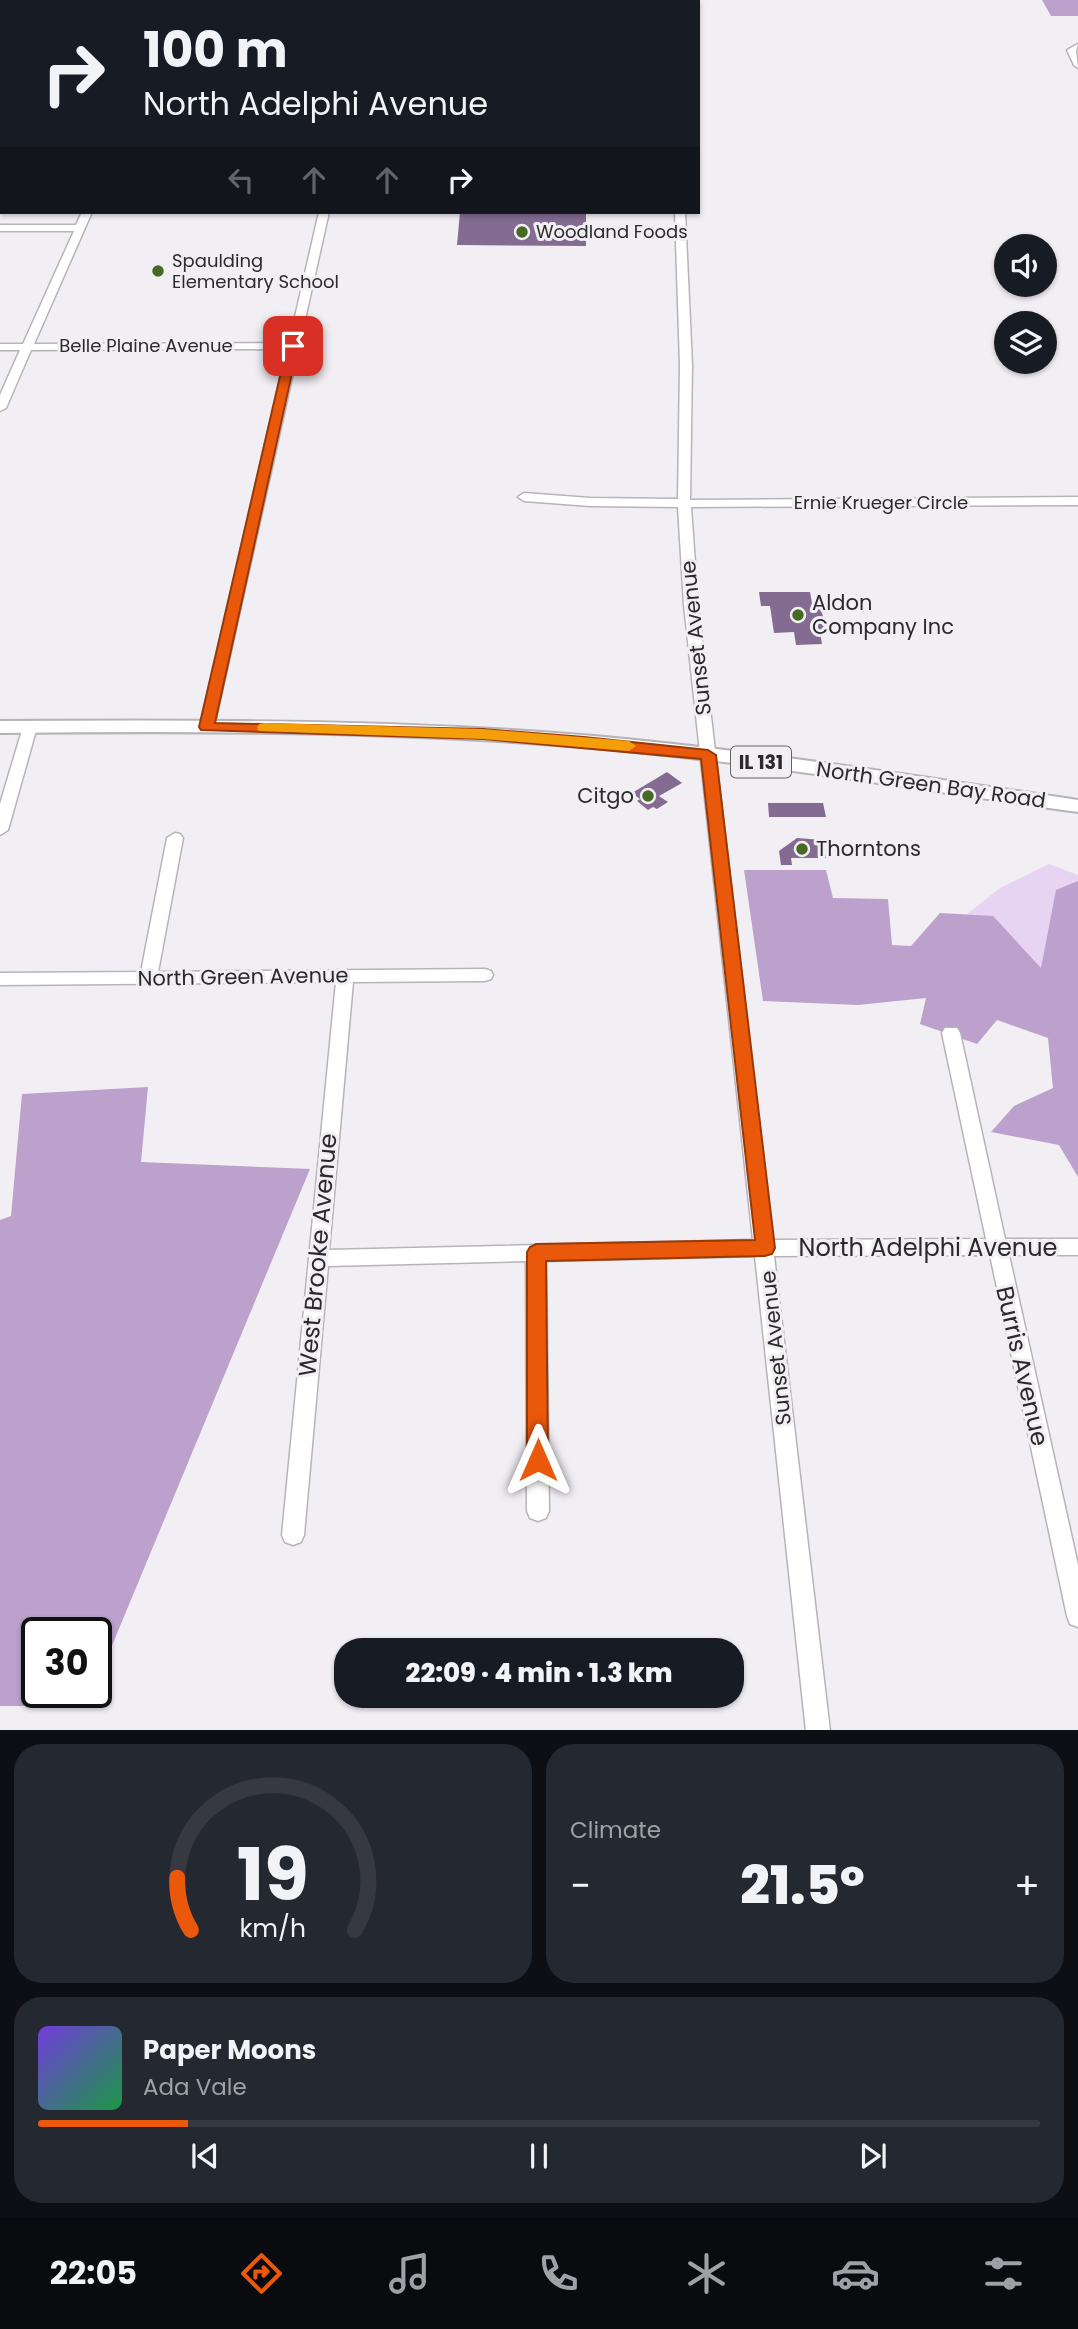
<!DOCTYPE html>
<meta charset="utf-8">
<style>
body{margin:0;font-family:Poppins,sans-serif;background:#242831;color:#f1f3f6;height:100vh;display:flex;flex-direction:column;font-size:26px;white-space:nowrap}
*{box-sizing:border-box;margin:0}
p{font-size:23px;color:#9ea1a6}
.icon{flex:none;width:38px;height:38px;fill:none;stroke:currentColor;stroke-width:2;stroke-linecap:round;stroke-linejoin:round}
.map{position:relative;height:1730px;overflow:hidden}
.sheet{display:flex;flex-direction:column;gap:14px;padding:14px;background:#0d0f14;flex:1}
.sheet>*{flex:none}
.guide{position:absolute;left:0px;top:0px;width:700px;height:214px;box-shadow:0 2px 5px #0004;background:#171b24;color:#f1f3f6;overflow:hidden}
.tools{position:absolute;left:994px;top:234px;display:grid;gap:14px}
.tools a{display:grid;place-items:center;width:63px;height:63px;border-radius:50%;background:#171b24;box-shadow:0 2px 5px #0004;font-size:35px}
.speed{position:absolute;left:21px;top:1617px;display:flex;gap:14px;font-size:35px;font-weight:700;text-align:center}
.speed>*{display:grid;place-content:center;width:91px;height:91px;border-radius:50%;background:#171b24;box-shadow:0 2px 5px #0004;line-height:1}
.speed .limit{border:4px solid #111;border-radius:10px;background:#fff;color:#111}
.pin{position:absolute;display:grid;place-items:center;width:60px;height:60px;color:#fff;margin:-30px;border-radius:14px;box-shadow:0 4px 10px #0006}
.me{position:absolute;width:77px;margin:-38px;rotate:0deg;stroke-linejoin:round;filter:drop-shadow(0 0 5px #0008)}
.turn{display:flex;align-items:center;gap:24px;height:147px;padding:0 28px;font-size:32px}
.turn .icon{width:91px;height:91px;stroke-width:2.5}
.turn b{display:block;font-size:49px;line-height:60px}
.lanes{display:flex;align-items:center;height:66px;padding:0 28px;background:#0003;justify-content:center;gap:35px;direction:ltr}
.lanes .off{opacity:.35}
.big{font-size:52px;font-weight:800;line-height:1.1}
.sheet .card{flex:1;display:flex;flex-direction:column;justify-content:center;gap:10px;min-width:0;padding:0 24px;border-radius:28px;background:#242831}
.sheet .dial{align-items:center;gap:0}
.dial svg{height:182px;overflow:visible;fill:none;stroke:#363941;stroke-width:7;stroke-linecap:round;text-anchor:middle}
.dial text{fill:#f1f3f6;stroke:none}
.song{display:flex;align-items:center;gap:21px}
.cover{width:84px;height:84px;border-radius:10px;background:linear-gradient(135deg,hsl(260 70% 55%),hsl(140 70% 35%))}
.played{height:7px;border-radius:4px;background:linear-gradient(90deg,#ea580c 15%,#363941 15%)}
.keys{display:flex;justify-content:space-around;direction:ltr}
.heat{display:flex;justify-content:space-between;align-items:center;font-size:38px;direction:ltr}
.sheet .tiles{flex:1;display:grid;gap:14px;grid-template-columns:1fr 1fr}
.card:last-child{grid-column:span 2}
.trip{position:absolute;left:334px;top:1638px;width:410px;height:70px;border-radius:28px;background:#171b24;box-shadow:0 2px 5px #0004;font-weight:800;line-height:70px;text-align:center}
.dock{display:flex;height:112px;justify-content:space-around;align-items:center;background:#090b0e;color:#9ea1a6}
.dock .icon{width:49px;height:49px}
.dock .active{color:#ea580c}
.dock b{font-size:32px;color:#f1f3f6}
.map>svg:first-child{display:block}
.green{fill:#e6d4f2}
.forest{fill:#bba1cb}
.building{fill:#836b92}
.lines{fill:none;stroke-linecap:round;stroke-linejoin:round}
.minor-casing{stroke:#b7b3b9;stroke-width:3}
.major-casing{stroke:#b7b3b9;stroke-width:4}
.minor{fill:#fff;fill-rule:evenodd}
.major{fill:#fff;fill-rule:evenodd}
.route{fill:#ea580c;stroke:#983908;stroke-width:2}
.slow{fill:#f59e0b}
.poi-dot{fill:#466a23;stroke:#f2eff4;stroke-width:2.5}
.labels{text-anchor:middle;stroke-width:6;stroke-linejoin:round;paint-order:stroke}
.far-poi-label{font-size:18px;fill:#2a292b;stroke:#f2eff4;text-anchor:start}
.far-street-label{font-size:18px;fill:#2a292b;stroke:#f2eff4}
.shield{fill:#f2eff4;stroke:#666467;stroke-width:2}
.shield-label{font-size:19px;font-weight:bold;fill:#2a292b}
.poi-label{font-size:21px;fill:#2a292b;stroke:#f2eff4;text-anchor:start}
.street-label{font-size:21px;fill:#2a292b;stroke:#f2eff4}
.near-street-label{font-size:24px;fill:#2a292b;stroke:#f2eff4}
</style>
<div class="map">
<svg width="1078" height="1731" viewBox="0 0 1078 1731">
<rect width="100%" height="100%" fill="#f2eff4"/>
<path class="green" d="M1049 864 1078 875V960L1035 979 962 918 1000 888Z"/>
<path class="forest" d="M1042 0H1078V16H1051Z
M744 870H826L833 898 888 899 892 945 911 946 940 913 993 916 1041 968 1056 890 1078 881V1177L1059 1145 991 1132 1014 1106 1053 1088 1048 1038 997 1020 977 1044 920 1024 926 998 858 1005 763 1001Z
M148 1087 141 1162 310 1169 96 1684V1633H37V1692H93L87 1706H0V1220L11 1216 22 1094Z"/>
<path class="building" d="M460 212H586V246L457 245Z
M759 592H810L812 603 820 602 826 632H820L822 644 796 645 794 632 774 633 770 606H761Z
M667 772 682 783 659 796 668 802 657 809 653 807 648 810 637 801 640 799 632 793Z
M768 803H823L826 817H769Z
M797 838 823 840 826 858H791L792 865H781L779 851Z"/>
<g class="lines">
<g class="minor-casing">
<path id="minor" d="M661 0H669V2H661Z
M1078 44 1076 51 1078 68 1074 65 1067 50Z
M0 127H2V133H0Z
M2 160V168L0 169V161Z
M82 212H92L34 344 289 343 319 212H329L214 727 207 732 200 727 287 349 31 350 6 408 0 411V395L20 350H0V344H23L74 231H0V225H76Z
M675 212H685L692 365 690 500 1078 497V505L691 507 698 605 772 1240 986 1239 942 1033 945 1028H957L960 1033 1005 1239H1078V1255H1009L1078 1565V1627L1070 1624 1067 1616 990 1255 774 1256 830 1731H806L755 1256 546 1261 549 1511 546 1518 538 1521 530 1518 527 1511 526 1261 328 1266 304 1535 301 1542 293 1545 285 1542 282 1535 336 982 0 985V973L141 972 167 838 175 833 180 834 183 838 158 972 485 969 491 971 493 975 491 979 485 981 353 982 329 1250 753 1240 684 605 678 507 590 506 524 501 518 497 524 493 590 498 678 499 680 365Z
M30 722 37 727 8 830 0 835V804L23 727Z"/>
</g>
<g class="major-casing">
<path id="major" d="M0 721C194 720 388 719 582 735 748 749 913 776 1078 800V812C913 789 748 761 582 747 388 731 194 731 0 733Z"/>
</g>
<use href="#minor" class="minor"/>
<use href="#major" class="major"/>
</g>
<path class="route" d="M293 342 298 346 215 723 483 729 584 737 708 750 716 755 775 1248 772 1254 765 1256 546 1261 548 1460 545 1467 538 1470 530 1467 527 1460V1252L530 1247 536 1244 755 1240 701 759 483 739 201 730 199 727 287 346Z"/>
<path class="slow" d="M264 723 483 729 629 741 636 746 629 751 483 739 259 731 257 728 259 724Z"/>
<g class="poi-dot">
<circle cx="522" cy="232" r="7"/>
<circle cx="158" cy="271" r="7"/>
<circle cx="798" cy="615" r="7"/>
<circle cx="648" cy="796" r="7"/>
<circle cx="802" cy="849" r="7"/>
</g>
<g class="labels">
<g class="far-poi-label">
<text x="536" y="238">Woodland Foods</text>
<text x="172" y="267">Spaulding<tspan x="172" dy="21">Elementary School</tspan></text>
</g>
<g class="far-street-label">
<text x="146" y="352">Belle Plaine Avenue</text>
<text x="881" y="509">Ernie Krueger Circle</text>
</g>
<rect class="shield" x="731" y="746.5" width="60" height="31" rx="5"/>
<g class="shield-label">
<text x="761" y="769">IL 131</text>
</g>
<g class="poi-label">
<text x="812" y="610">Aldon<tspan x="812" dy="24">Company Inc</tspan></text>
<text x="634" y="803" text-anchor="end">Citgo</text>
<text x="816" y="856">Thorntons</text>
</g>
<g class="street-label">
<text transform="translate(696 638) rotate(-96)" y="7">Sunset Avenue</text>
<text transform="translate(931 785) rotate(8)" y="7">North Green Bay Road</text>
<text transform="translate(243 977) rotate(-1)" y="7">North Green Avenue</text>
<text transform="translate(776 1348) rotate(-96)" y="7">Sunset Avenue</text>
</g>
<g class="near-street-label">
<text x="928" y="1256">North Adelphi Avenue</text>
<text transform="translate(318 1255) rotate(-85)" y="8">West Brooke Avenue</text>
<text transform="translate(1022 1366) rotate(77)" y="8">Burris Avenue</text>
</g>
</g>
</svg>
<div class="tools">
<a><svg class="icon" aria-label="sound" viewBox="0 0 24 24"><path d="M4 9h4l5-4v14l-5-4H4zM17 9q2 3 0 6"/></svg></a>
<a><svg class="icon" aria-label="layers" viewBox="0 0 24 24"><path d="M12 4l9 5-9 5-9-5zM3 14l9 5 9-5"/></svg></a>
</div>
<div class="speed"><div class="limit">30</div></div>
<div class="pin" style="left:293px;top:346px;background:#d93025"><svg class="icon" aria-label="arrive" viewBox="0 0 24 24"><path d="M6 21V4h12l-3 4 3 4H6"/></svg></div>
<svg class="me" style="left:538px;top:1460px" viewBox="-20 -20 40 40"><path d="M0-17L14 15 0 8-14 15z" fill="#ea580c" stroke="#fff" stroke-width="4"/></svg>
<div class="trip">22:09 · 4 min · 1.3 km</div>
<div class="guide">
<div class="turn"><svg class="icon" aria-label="right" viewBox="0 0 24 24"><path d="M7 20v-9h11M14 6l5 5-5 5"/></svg><div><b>100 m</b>North Adelphi Avenue</div></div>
<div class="lanes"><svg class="icon off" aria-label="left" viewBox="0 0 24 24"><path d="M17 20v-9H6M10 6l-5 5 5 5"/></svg><svg class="icon off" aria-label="ahead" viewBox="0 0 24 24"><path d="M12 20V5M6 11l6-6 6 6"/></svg><svg class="icon off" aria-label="ahead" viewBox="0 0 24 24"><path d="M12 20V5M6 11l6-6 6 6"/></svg><svg class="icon" aria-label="right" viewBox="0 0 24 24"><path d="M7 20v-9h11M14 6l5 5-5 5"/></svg></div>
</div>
</div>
<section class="sheet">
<div class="tiles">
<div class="card dial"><svg viewBox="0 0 100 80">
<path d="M14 69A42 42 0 1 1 86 69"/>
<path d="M14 69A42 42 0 0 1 8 46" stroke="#ea580c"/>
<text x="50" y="56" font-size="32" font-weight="700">19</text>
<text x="50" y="72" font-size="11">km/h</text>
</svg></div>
<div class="card"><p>Climate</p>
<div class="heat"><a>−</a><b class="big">21.5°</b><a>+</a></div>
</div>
<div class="card">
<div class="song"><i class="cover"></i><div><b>Paper Moons</b><p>Ada Vale</p></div></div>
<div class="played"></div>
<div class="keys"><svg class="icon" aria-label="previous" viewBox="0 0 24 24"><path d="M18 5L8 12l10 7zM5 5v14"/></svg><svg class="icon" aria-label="pause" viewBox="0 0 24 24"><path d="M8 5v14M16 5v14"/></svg><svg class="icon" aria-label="next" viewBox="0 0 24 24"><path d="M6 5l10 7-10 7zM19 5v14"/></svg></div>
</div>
</div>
</section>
<nav class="dock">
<b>22:05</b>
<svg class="icon active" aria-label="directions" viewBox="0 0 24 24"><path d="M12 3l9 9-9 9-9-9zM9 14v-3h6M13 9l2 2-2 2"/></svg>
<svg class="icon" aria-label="music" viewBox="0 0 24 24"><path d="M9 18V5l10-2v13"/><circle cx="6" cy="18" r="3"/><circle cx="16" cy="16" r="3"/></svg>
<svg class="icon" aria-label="phone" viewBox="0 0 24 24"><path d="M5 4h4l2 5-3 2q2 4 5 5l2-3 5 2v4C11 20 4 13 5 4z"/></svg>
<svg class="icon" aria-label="climate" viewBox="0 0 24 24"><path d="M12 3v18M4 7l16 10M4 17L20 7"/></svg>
<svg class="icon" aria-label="car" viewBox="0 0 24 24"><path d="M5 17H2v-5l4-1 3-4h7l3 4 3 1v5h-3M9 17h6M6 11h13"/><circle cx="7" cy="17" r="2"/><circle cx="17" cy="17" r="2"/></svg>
<svg class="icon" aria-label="filters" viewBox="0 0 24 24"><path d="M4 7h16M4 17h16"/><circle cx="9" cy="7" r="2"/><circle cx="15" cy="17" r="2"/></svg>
</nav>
